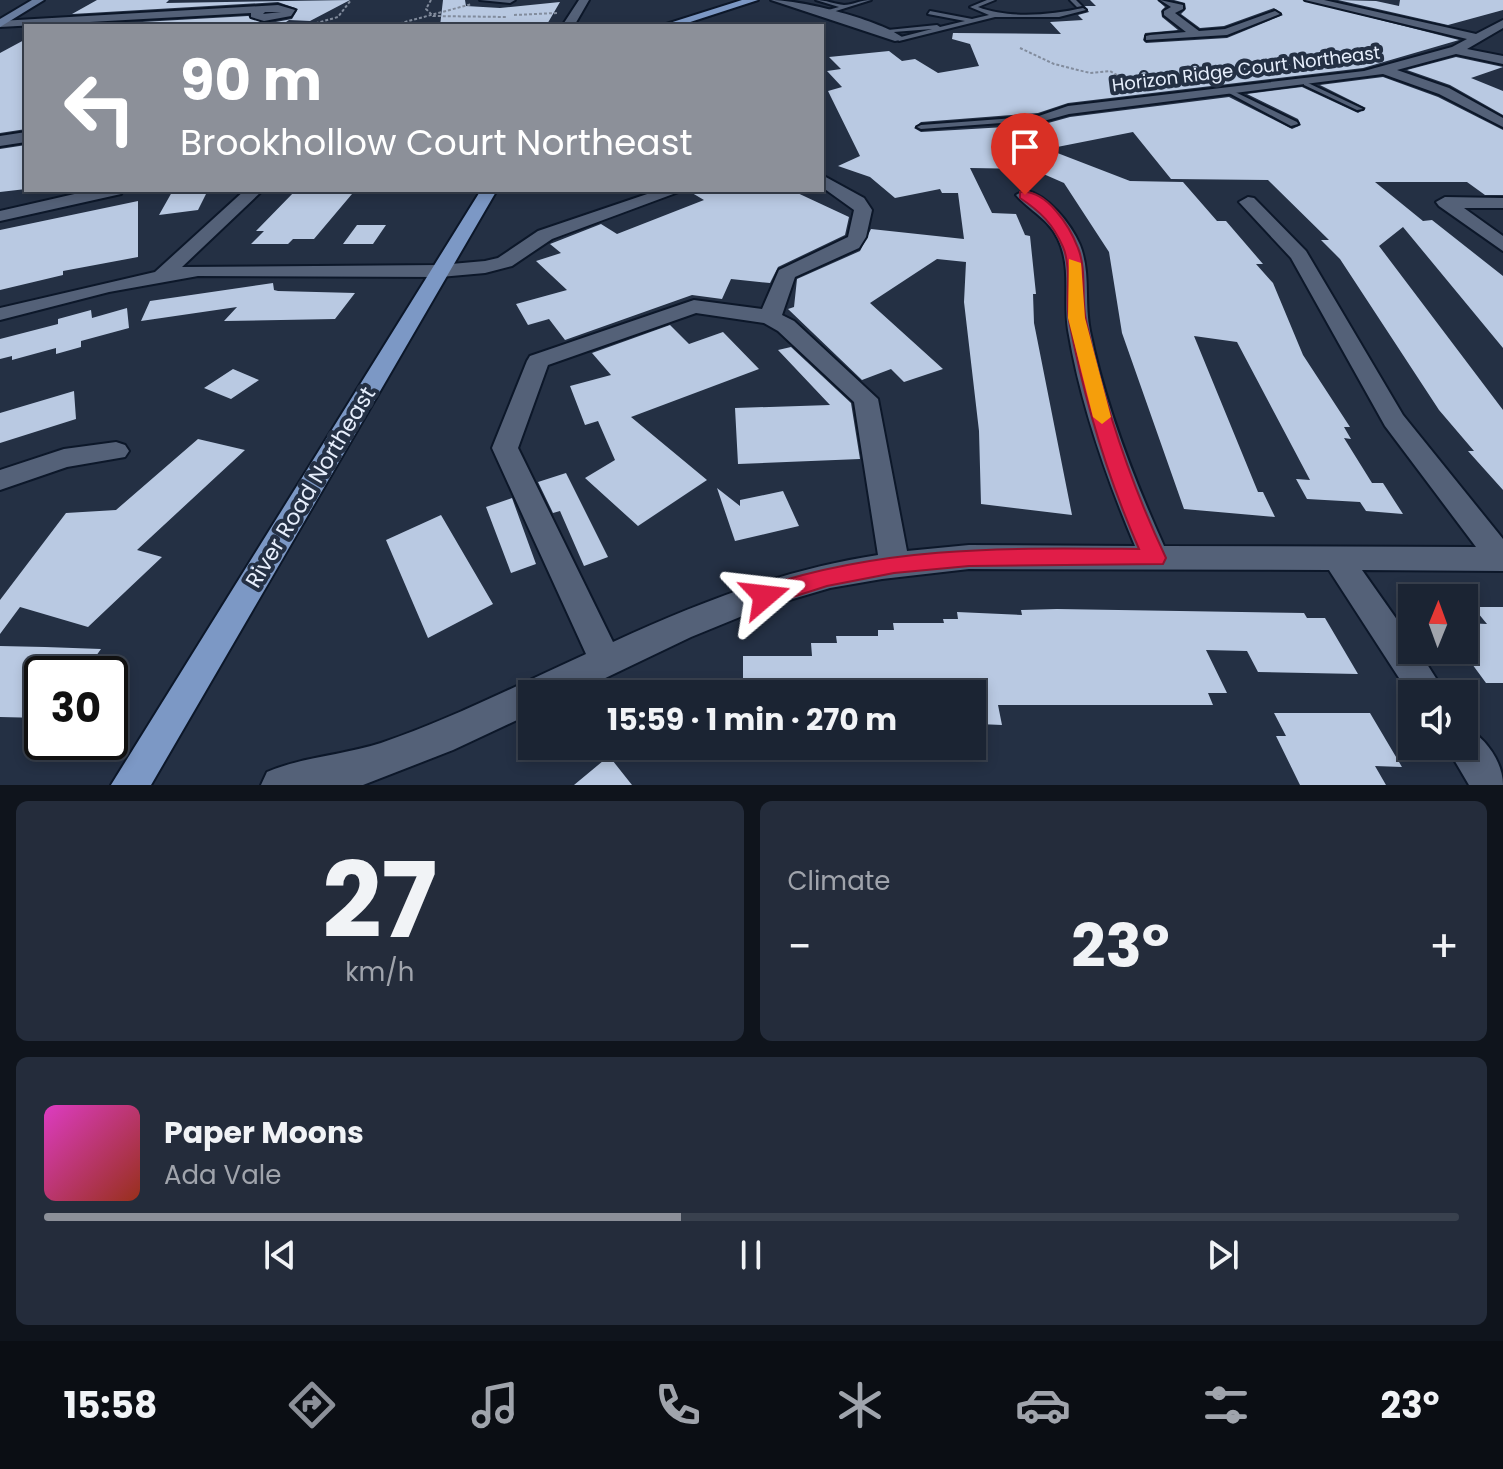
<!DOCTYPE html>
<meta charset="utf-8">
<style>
body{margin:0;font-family:Poppins,sans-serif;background:#242c3b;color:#f1f3f6;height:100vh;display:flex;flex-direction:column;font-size:30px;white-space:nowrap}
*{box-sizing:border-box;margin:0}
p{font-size:26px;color:#a0a4ac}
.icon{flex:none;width:44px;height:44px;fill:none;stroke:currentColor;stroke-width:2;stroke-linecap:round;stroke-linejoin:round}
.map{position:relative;height:785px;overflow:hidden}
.side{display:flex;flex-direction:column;gap:16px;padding:16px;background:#0f141c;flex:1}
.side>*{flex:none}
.banner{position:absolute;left:24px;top:24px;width:800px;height:168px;border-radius:0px;box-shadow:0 4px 12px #0003,0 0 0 2px #39414e;background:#8c9099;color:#fff;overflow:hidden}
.needle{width:52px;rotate:1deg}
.buttons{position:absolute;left:1398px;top:584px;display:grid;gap:16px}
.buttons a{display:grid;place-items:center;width:80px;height:80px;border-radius:0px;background:#1b2433;box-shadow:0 4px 12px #0003,0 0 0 2px #39414e;font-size:40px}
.speed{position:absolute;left:24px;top:656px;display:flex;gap:16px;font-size:40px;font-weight:700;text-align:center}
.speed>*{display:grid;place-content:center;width:104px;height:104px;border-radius:50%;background:#1b2433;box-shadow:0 4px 12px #0003,0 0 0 2px #39414e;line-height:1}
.speed .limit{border:4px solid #111;border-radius:12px;background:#fff;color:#111}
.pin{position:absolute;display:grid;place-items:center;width:68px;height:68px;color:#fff;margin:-82px -34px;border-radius:50% 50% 50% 0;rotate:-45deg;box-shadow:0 0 8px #0007}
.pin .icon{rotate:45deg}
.me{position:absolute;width:88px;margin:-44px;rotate:73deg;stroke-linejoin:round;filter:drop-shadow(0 0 6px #0008)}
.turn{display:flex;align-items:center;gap:28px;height:168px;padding:0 24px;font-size:36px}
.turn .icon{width:104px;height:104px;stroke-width:2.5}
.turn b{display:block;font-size:56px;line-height:68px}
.big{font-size:60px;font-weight:700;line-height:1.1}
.side .widget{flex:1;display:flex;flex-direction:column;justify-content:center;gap:12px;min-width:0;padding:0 28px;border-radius:12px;background:#242c3b}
.side .dial{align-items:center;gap:0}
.dial b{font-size:104px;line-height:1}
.song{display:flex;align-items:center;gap:24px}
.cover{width:96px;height:96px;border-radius:12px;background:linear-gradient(135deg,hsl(310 70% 55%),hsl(10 70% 35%))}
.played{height:8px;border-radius:4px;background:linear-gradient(90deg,#8c9099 45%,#39414e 45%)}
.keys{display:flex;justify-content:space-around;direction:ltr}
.heat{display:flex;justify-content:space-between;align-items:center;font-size:44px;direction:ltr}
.side .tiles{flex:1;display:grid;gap:16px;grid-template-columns:1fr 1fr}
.widget:last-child{grid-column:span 2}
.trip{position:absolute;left:518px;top:680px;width:468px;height:80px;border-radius:0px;background:#1b2433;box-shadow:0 4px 12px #0003,0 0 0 2px #39414e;font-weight:700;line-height:80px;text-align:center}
.tabs{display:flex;height:128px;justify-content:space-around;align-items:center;background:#0b0e14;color:#a0a4ac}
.tabs .icon{width:56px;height:56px}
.tabs .active{color:#8c9099}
.tabs b{font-size:36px;color:#f1f3f6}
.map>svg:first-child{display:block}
.building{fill:#b9c9e2}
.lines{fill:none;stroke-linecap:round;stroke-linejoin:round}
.lane-casing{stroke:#0c1729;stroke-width:4}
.street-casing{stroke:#0c1729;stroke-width:4}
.secondary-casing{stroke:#0c1729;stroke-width:4}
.primary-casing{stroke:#0c1729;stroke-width:4}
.path{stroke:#828c9d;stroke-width:2;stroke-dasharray:3 2;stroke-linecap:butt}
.lane{fill:#546178;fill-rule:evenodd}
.street{fill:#546178;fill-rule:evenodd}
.secondary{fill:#687c9e;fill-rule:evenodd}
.primary{fill:#7c98c5;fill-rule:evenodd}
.route{fill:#e11d48;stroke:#92132f;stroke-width:2}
.slow{fill:#f59e0b}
.labels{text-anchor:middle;stroke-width:8;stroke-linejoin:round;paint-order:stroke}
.far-street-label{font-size:18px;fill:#e6eefc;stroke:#243044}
.street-label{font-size:22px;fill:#e6eefc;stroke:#243044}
</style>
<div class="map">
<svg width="1503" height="785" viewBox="0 0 1503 785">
<rect width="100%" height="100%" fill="#243044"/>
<path class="building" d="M97 0H169L166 3 350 0 310 21 289 20 280 26H72L248 16 265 24 292 19 298 9 278 2 72 14Z
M443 0H465L466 6 500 8 560 2 546 26H440Z
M1090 0H1157L1165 7 1161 11 1162 17 1178 30 1145 33 1143 40 1146 43 1227 38 1283 15 1274 8 1224 26 1200 28 1181 14 1186 9 1185 3 1174 0H1302L1459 40 1363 68 1068 103 1038 113 921 122 914 128 921 132 1041 125 1070 117 1229 97 1292 129 1301 125 1298 119 1247 94 1302 87 1358 113 1366 108 1320 85 1383 77 1438 97 1503 130V195H1485L1467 182H1375L1423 221 1432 220 1503 276V348L1403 227 1379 246 1503 410V490L1468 451H1474L1439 410 1340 259 1321 240H1329L1268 180 1171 179 1133 132 1047 149 1130 181 1183 182 1217 221H1226L1263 264H1256L1273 283 1303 355 1350 427H1344L1351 439 1344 438 1372 483H1383L1403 514 1366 511 1360 502 1307 499 1296 479 1310 480 1237 342 1194 336 1258 492H1263L1275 517 1184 509 1122 333 1109 252 1064 183 1032 169 970 168 992 213 1016 214 1025 235 1030 236 1036 294H1033L1034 323 1072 515 981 504 979 431 964 302 966 262 937 259 870 303 943 369 904 382 891 369 862 380 788 309 794 307 797 279 860 251 871 229 964 239 958 193H942L940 189 895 198 870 177 838 166 860 156 828 91 842 87 827 71 841 69 829 57 889 51 902 61 915 59 938 73 979 66 970 44 952 39 953 33 1061 34 1050 22 1083 20 1078 15 1089 12 1085 6H1096Z
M1338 0 1376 1 1399 6 1400 0H1503V10L1448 25Z
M26 39V129L0 133V53Z
M1456 57 1503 67 1471 78 1503 91V115L1450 85 1407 70Z
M26 145V189L0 192V149Z
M208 190 198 210 159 215 172 192Z
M296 190H346L343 194H352L314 239H293L288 244H251L264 231H256Z
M687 190H791L849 217 845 235 778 267 770 283 731 279 722 299 692 295 565 340 549 319 528 325 516 304 567 290 536 261 561 253 550 244 601 224 617 234 704 200Z
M138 201V257L63 271V275L0 290V230Z
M357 225H386L373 244H343Z
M273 283 274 290 278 291 355 293 335 319 224 321 237 307 141 321 150 301Z
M127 308 129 328 81 341V347L56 354V348L12 360V356L0 359V339L58 324V319L91 310 92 318Z
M670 325 689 344 723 332 759 369 631 417 707 480 638 526 585 478 615 460 598 421 585 425 570 386 611 375 592 353Z
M791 347 851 403 860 459 738 464 735 408 830 405 778 350Z
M233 369 259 380 231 399 204 388Z
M74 391 76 419 0 443V413Z
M198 439 245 450 137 550 162 557 88 627 20 607 0 634V600L66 513 116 510Z
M566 473 608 557 584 566 560 511 553 513 538 482Z
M717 488 740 506V500L783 491 799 526 735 541Z
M512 498 536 564 511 573 486 507Z
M441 515 493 604 428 638 386 540Z
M1473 607H1503V683H1486L1464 653V623L1487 624Z
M1057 609 1304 613 1307 618H1325L1358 674 1258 672 1247 651 1206 650 1227 693H1208L1213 705H998L1002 725 979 724 977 710H972V694H743V656H812L811 643H837L836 636H878V630H894L893 623H944L943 619H958L957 612 1022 615 1021 610Z
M0 646 45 647 101 649 83 674H42V718L0 717Z
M1274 713H1370L1402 767 1375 766 1386 785H1300L1276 736H1286Z
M609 756 632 785H574Z"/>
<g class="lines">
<g class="lane-casing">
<path id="lane" d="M816 0C826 0 834 4 844 5 852 5 861 0 871 0L823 15 821 12 839 7Z
M987 0H995L978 7C1010 19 1050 15 1083 8L1086 10 1059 17H995L899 41 897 38 932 29 881 33 878 31 937 25 940 27 965 21 928 14 930 11 972 19 989 15 970 7Z
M1070 0H1076L1082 6 1077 7Z
M1304 83H1308L1363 109 1357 110 1304 85Z
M1231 90 1297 122 1298 124 1291 126 1229 93 1228 92Z
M1040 116H1043V120L921 129 917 127 921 125Z"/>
</g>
<g class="street-casing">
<path id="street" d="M480 0H515L510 3Z
M579 0H589L574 26H562Z
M771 0C802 0 881 20 905 39L895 41Z
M1160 0 1183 5V9L1175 13 1199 31 1225 29 1275 11 1280 14 1227 35 1146 40V36L1150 35 1186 32 1164 15V11L1171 7Z
M1305 0H1324L1476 34 1503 20V28L1467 49 1503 56V64L1456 54 1397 70 1449 88 1503 118V127L1439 94 1383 74 1069 114 1040 122 1033 118 1068 106 1364 71 1452 47 1467 39Z
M278 5 295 10 291 16 264 21 251 17V13L0 27V21ZM265 12H281L263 14Z
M26 132V142L0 146V136Z
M822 175 864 198 872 210 866 237 859 248 795 277 782 315 794 321 878 399 907 551 969 545 1135 546C1106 477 1080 403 1068 330 1063 299 1072 268 1058 239 1049 219 1030 211 1016 195L1025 190C1049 196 1071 224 1080 245 1091 273 1084 302 1090 331 1105 405 1133 477 1164 546L1476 547 1385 426 1291 258 1239 202 1248 197 1254 198 1306 251 1403 415 1503 539V571L1362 570 1412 641V650H1418L1446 694H1412V698L1329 570 969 569 882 579 830 588 762 608 691 637 572 694H532V713L453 750 363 785H261L267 772C302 757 344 755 381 743 451 719 518 685 586 654L492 448 527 361 530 356 694 300 762 309 779 270 848 237 854 210 822 187ZM696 313 764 323 778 331 854 402 878 555C785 569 698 603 613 642L518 448 548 365Z
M92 190H123L121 194 0 221V211Z
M245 190H263L182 267 440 265 485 261 498 258 538 231 659 190H684L552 239 512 266 485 273 440 277 198 276 109 292 0 320V308L155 272Z
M1445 197 1503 198V208H1464L1503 236V251L1439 206 1436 202Z
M116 442 125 445 129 451 125 457 67 467 0 490V470L64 449Z
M1464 727C1485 736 1503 762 1503 785H1469L1446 746H1464Z"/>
</g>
<g class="secondary-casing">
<path id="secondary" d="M32 0H44L0 27V19Z"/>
</g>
<g class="primary-casing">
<path id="primary" d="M742 0H758L678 26H660Z
M481 190H497L151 785H111Z"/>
</g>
<path class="path" d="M431 0 426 9 433 16 506 17
M514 15 557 13
M306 26 338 17 351 0
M390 26 472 4
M1020 48 1054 64 1090 73 1110 71 1137 87"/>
<use href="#lane" class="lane"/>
<use href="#street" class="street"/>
<use href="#secondary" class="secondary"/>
<use href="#primary" class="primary"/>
</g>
<path class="route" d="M1020 192C1047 189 1070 227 1078 248 1087 270 1081 298 1086 321 1104 403 1130 482 1166 558L1163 564 969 566 894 573 827 586 765 606 756 603 753 596 756 589C885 545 1006 548 1139 549 1107 476 1084 399 1069 320 1065 298 1072 268 1063 247 1053 224 1041 212 1020 198Z"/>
<path class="slow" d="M1069 259 1081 263 1085 318 1111 417 1102 424 1093 417 1068 318Z"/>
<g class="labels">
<g class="far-street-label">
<text transform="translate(1246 69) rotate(-7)" y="6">Horizon Ridge Court Northeast</text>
</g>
<g class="street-label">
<text transform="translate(310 487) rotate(-59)" y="8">River Road Northeast</text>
</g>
</g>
</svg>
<div class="buttons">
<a><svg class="needle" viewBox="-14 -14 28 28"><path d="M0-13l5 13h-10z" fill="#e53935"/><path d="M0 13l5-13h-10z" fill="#a0a4ac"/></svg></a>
<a><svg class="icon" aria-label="sound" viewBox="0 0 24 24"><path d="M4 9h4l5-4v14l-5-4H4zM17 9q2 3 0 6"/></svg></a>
</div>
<div class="speed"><div class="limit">30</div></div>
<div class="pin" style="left:1025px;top:195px;background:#d93025"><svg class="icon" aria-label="arrive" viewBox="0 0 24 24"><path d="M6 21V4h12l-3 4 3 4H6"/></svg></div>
<svg class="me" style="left:765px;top:596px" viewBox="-20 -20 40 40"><path d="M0-17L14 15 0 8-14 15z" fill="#e11d48" stroke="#fff" stroke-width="4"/></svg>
<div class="trip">15:59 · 1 min · 270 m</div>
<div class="banner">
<div class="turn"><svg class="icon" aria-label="left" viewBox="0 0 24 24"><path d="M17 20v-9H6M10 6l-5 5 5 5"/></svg><div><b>90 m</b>Brookhollow Court Northeast</div></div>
</div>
</div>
<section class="side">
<div class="tiles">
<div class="widget dial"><b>27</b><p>km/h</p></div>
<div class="widget"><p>Climate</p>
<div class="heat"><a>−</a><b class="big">23°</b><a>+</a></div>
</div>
<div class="widget">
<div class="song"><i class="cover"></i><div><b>Paper Moons</b><p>Ada Vale</p></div></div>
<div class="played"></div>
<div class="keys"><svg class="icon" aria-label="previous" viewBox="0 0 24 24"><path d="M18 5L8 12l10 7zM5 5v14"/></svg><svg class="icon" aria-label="pause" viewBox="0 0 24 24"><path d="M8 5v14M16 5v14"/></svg><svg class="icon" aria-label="next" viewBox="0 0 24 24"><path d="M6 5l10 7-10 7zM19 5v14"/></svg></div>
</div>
</div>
</section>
<nav class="tabs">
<b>15:58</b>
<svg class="icon active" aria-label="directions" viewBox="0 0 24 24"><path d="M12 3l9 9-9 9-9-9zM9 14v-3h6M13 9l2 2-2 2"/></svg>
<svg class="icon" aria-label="music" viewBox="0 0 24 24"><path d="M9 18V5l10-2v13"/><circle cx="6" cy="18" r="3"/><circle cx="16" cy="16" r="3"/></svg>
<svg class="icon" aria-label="phone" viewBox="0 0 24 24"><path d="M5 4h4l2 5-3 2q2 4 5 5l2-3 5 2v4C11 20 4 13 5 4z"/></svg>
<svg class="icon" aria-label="climate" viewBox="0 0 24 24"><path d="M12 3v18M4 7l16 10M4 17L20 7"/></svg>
<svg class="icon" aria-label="car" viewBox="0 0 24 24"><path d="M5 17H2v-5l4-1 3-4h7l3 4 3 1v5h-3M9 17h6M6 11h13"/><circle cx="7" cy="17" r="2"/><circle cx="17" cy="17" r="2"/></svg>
<svg class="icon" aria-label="filters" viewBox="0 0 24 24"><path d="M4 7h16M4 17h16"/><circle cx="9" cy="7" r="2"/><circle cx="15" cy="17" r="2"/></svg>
<b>23°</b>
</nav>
